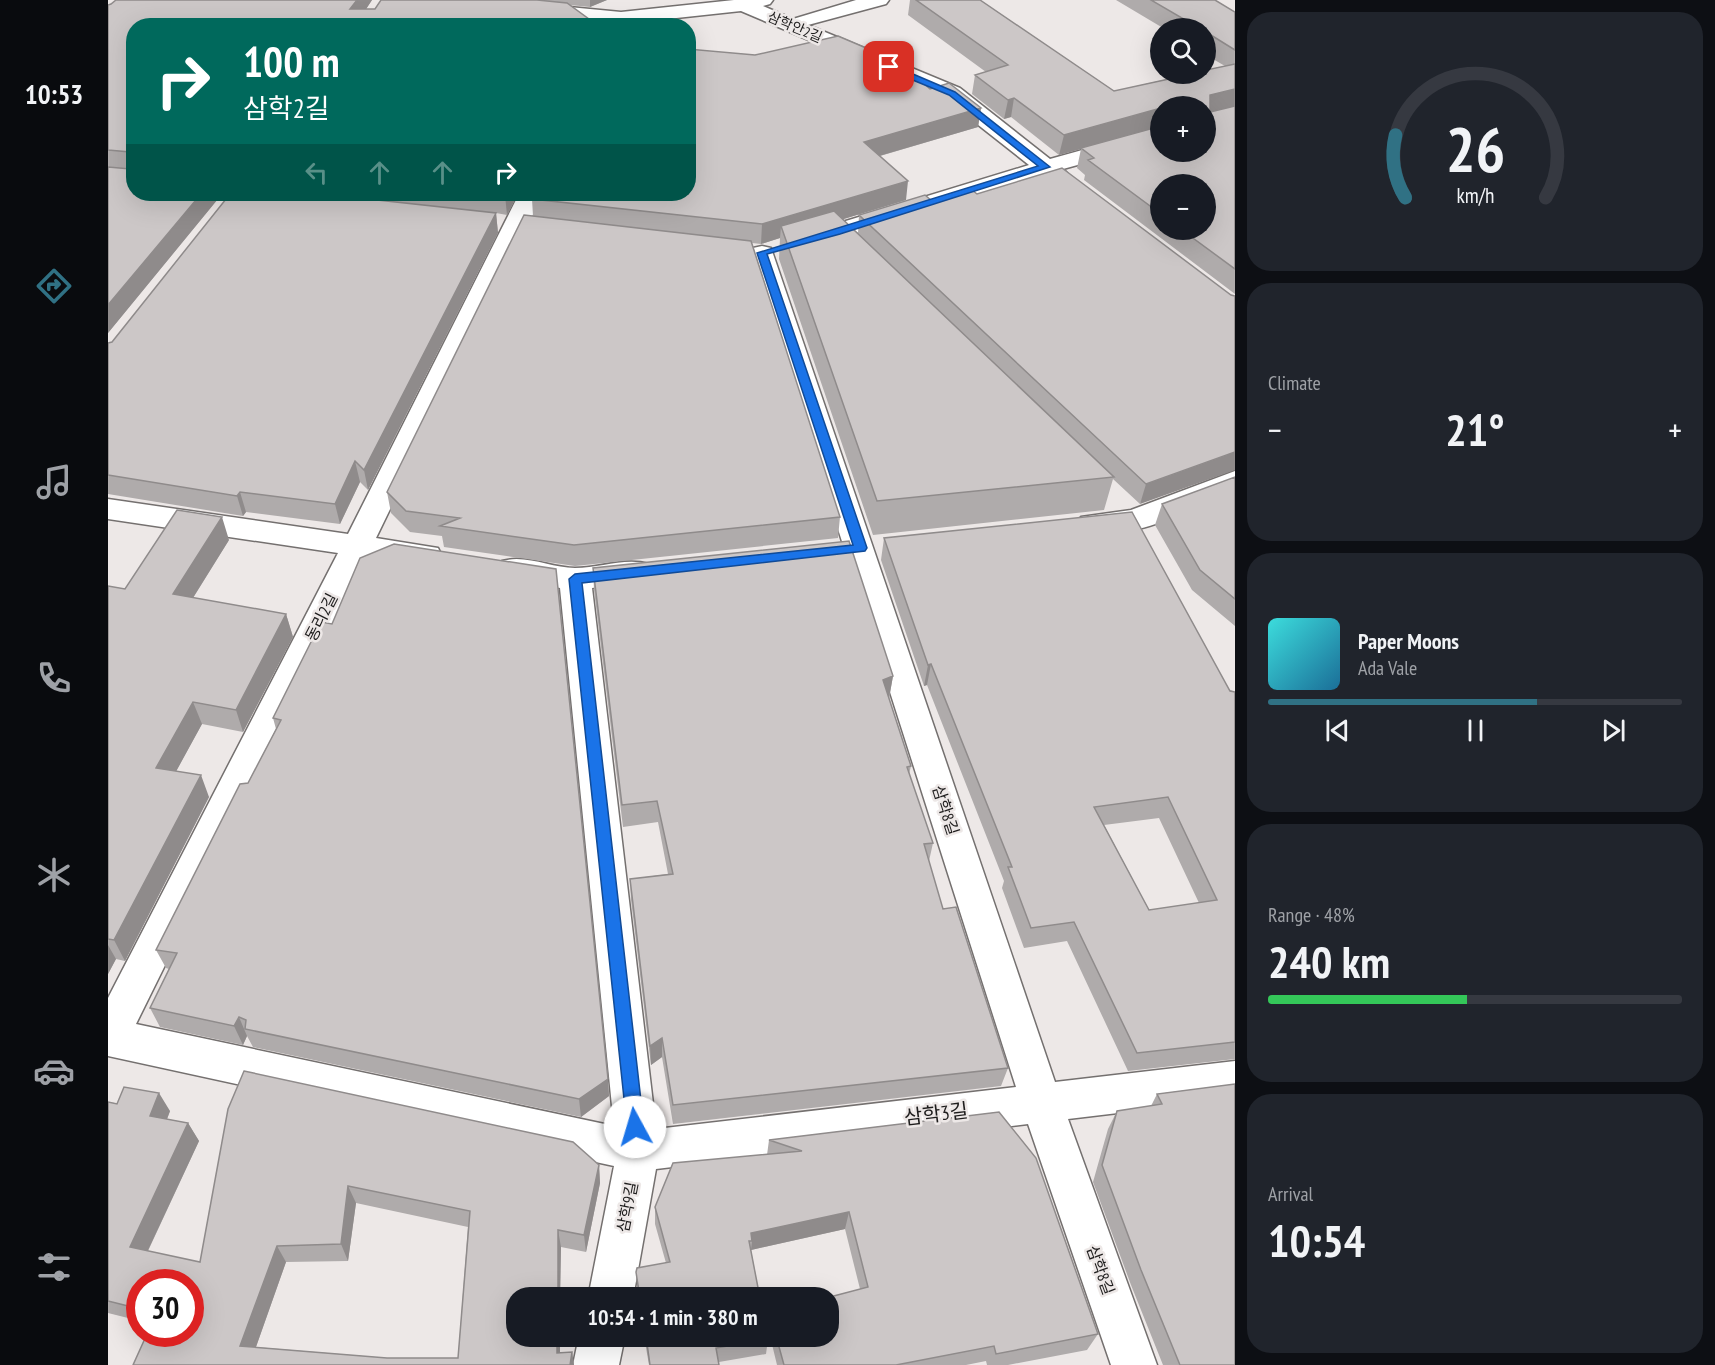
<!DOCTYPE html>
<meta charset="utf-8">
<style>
body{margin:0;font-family:"PT Sans Narrow","Noto Sans KR",sans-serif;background:#20242c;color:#f1f3f6;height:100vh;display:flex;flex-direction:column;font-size:22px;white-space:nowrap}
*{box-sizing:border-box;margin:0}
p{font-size:20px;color:#9ea1a6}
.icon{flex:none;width:33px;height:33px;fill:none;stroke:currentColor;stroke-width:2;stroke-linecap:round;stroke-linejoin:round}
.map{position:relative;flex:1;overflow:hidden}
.sheet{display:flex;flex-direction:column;gap:12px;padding:12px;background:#0d0f14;width:480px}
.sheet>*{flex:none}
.banner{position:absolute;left:18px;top:18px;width:570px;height:183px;border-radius:24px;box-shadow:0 6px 24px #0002;background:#00695c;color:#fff;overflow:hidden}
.tools{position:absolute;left:1042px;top:18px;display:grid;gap:12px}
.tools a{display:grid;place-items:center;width:66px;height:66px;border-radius:50%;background:#171b24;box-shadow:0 6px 24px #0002;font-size:30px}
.speed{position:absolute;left:18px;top:1269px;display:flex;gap:12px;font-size:30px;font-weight:700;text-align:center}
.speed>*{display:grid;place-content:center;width:78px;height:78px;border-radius:50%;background:#171b24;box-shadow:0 6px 24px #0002;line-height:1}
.speed .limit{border:9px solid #d22;background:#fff;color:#111}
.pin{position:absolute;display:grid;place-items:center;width:51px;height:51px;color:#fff;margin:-26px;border-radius:12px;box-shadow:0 3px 9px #0006}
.me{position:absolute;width:66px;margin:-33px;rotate:354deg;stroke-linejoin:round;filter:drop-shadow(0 0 4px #0008)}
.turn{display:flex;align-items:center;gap:21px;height:126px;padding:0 18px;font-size:27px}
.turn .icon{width:78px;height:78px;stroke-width:2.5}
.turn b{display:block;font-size:42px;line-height:51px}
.lanes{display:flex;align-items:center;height:57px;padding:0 18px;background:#0003;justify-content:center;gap:30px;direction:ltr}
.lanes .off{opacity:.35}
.big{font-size:45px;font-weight:700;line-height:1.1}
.sheet .card{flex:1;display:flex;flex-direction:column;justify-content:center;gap:9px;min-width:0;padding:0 21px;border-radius:24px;background:#20242c}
.sheet .dial{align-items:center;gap:0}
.dial svg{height:156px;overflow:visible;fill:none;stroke:#363941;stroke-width:7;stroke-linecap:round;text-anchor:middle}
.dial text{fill:#f1f3f6;stroke:none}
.song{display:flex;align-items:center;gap:18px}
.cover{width:72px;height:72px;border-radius:9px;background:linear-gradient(135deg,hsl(180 70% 55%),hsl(200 70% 35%))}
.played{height:6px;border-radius:3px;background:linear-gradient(90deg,#307184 65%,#363941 65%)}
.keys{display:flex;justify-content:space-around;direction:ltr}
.heat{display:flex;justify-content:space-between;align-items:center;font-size:33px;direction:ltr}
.charge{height:9px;border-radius:4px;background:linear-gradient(90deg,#34c759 48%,#363941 0)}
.trip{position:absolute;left:398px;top:1287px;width:333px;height:60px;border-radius:24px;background:#171b24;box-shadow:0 6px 24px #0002;font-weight:700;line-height:60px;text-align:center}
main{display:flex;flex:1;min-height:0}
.tabs{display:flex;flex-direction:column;width:108px;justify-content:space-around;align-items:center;background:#090b0e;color:#9ea1a6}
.tabs .icon{width:42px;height:42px}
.tabs .selected{color:#307184}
.tabs b{font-size:27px;color:#f1f3f6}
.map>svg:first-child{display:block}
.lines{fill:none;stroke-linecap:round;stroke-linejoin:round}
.minor-casing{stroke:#74706f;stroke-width:3}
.minor{fill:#fff;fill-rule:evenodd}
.wall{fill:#afabab;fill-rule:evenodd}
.shaded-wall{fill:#8f8b8b}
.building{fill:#ccc7c7;stroke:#8f8b8b;stroke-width:1.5;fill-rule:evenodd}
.route{fill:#1a73e8;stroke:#114b97;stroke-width:1.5}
.labels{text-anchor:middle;stroke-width:5;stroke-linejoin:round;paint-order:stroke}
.far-street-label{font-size:14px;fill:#1e1d1d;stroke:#ede8e7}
.street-label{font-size:16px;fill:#1e1d1d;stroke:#ede8e7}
.near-street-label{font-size:20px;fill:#1e1d1d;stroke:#ede8e7}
</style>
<main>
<nav class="tabs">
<b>10:53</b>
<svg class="icon selected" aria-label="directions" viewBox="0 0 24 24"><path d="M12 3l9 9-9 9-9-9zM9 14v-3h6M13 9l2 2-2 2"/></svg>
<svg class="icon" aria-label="music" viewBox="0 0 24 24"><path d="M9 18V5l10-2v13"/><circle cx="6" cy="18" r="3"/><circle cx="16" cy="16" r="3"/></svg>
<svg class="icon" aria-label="phone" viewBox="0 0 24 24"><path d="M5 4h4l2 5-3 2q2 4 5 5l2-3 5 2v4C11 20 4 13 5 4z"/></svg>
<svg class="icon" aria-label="climate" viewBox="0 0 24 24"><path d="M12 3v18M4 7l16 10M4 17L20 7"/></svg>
<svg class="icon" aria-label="car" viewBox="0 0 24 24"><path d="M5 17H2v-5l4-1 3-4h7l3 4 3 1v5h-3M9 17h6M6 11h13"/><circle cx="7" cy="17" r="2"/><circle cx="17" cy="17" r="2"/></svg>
<svg class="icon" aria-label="filters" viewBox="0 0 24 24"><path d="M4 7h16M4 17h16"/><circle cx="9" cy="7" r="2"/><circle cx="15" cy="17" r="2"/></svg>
</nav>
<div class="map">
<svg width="1127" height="1365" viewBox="0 0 1127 1365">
<rect width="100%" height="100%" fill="#ede8e7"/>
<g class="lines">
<g class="minor-casing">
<path id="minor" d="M626 0H665L662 4 655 6 685 19 748 0H781L778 4 700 25 852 88 942 159 1053 128V142L955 169 964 178 960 183H944L934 175 710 245 701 247 692 245 689 240 692 235 921 165 836 98 633 11 513 24 430 16 423 14 420 10 423 6 430 4 513 12Z
M411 194H435L268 538 330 548 334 556 330 564 319 567 258 558 28 1024 506 1126 452 588 394 577 390 569 394 561C418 554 443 568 467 568 492 568 517 557 541 564L545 572 541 580 484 588 548 1129 908 1087 642 253 645 248 654 246 663 248 947 1082 1127 1061V1099L960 1119 1049 1365H1003L920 1124 548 1169 525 1298H480L506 1166 0 1056V998L230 553 0 519V499L240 534Z
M1127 471V492C1084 509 1020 544 973 531L969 524 973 517 1023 510Z
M471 1336H517L511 1365H465Z"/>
</g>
<use href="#minor" class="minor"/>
</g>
<path class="wall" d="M264 0 258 9H267L273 0H499L482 7 462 5 26 26 114 194 0 333V5Z
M802 0H872L1006 91 1117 66 1098 55V28H1055L1008 0H1107L1127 12V294L976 180 977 175 969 168 973 149 951 155 903 117 896 119 864 94 867 75 878 72 800 15ZM1053 106H1098L1053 152ZM1053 184 1098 230H1053Z
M822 89 873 108 870 127 772 156 798 200 735 219 750 233 751 215 824 201 869 194 1123 295 1032 504 1005 479 996 510 765 535 671 259 672 238 653 244 644 243 732 517 730 538 467 566 336 547 334 536 302 532 283 513 279 492 425 216 424 199 580 194Z
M122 194H410L399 215 388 213 390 233 260 490 252 482 232 524 138 512 135 516 0 494V343L4 342Z
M1127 477V626L1084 590 1047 525 1054 504Z
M776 538 1127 692V1059L1020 1071 959 941 916 948 894 888 896 881 819 685 816 686 773 560ZM1051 818 1091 903 1041 910 996 825Z
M121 540 85 598 178 614 185 637 135 732 94 724 68 771 101 797 17 961 8 959 0 974V586L17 589Z
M485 568 785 676 781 699 803 766 801 774 825 843 821 861 835 909 900 1068 893 1086 565 1124 554 1057 543 1065 523 900 522 879 560 874 550 822 515 827 486 590Z
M213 622 500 1079 501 1096 473 1117 145 1047 139 1036 135 1045 52 1027 42 1008 61 969 58 968 48 950 140 783 168 729 165 718Z
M1127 1084V1365H1055L1023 1285 985 1182 1000 1129 1009 1111 1043 1106 1049 1094Z
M0 1102 62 1111 59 1119 80 1123 91 1141 40 1251 92 1262 120 1109 491 1165 492 1183 478 1252 453 1247 452 1298H408L452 1336V1353L464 1352 466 1365H25L82 1334 32 1282V1321L0 1313ZM248 1203 360 1227 350 1358H279L148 1347 178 1262 240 1261Z
M891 1112 990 1334 979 1350 900 1365H879L878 1361 858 1365H669L662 1336H720L752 1289 737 1229 643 1250 652 1298H530L528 1272 558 1263 547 1224V1207L659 1155 661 1140Z
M536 1336H660V1339L658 1354 611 1362V1365H541Z"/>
<path class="shaded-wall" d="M249 0H264L247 26 242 9Z
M482 0H499L482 7Z
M1127 89V108L1098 114 1102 95Z
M906 98 903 117 896 119 900 100Z
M873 108 870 127 754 161 756 142Z
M1053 108V127L951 155 956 135Z
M800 181 798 200 677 237 673 226 672 238 653 244 654 224Z
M93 194H114L0 333V305Z
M398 194H410L399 215 397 195Z
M388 213 390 233 260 490 256 470Z
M1127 452V470L1032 504 1038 484Z
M247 461 252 482 232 524 227 504Z
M132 492 138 512 135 516 129 496Z
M114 517 121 540 73 617 65 594Z
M178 614 185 637 135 732 128 710Z
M823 664 819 685 816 686 820 665Z
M785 676 781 698 771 702 775 680Z
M85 702 94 724 58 790 48 768Z
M93 775 101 797 17 961 6 940Z
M0 945 8 959 0 974Z
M131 1017 139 1036 135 1045 126 1026Z
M554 1038V1057L543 1065 542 1046Z
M500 1079 501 1096 473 1117 471 1099Z
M51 1093 62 1111 53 1135 42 1116Z
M80 1123 91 1141 34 1263 22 1247Z
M491 1165 492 1183 478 1252 476 1235Z
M240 1186 248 1203 240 1261 233 1244Z
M741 1212 737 1229 643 1250 644 1241 643 1233Z
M450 1230 453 1247 452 1298H450Z
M169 1246 178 1262 143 1361 132 1346Z
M449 1336H452V1365L449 1353Z
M464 1352 466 1365H462Z"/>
<path class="building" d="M8 0H249L242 9H267L273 0H429L459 3 485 22 483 26H26V194H93L0 305V167L22 169V152L0 150V5L3 4Z
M808 0H872L1006 91 1084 74H1098V70L1127 64V89L1102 95V112L1127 106V269L1074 230H1098V184H1053V214L980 160 986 158 973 148 1053 126V152H1098V106H1053V108L956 135 906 98 900 100 867 75 900 65Z
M1043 0H1107L1127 12V50L1098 32V28H1091Z
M730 36 791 62 822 89 841 83 873 108 756 142 800 181 654 224 424 199 426 194H580V49L647 55Z
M954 168 1123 295 1127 296V452L1038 484 751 215 817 195 824 201 864 190 869 194Z
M122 194H214L388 213 256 470 247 461 227 504 132 492 129 496 0 475V343L4 342Z
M383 194H398L397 195Z
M726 211 1006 477 769 501 673 226Z
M416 215 643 241 732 517 466 545 332 526 352 518 298 511 279 492Z
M1127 477V599L1092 570 1054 504Z
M69 510 114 517 65 594 178 614 128 710 85 702 48 768 93 775 6 940 0 939V586L17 589Z
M1024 512 1122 691 1127 692V1042L1029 1053 966 922 923 928 900 867H904L823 664 820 665 776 538ZM1060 797 1109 900 1041 910 986 807Z
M741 541 785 676 775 680 803 766 799 767 825 843 816 844 835 909 848 907 900 1068 565 1105 554 1038 542 1046 522 879 565 874 549 801 514 805 485 568Z
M286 544 448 569 500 1079 471 1099 137 1029 138 1020 131 1017 126 1026 42 1008 69 953 48 950 132 784 140 783 173 720 165 718 213 622 224 624 252 558Z
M136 1071 465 1142 491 1165 476 1235 450 1230V1298H408V1336H449V1353L464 1352 462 1365H25L39 1334H82V1282H32V1309L0 1301V1102L9 1104 16 1087 51 1093 42 1116 80 1123 22 1247 92 1262 120 1109ZM240 1186 362 1211 350 1358H279L132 1346 169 1246 233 1244Z
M1127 1084V1365H1072L1033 1270 994 1165 1009 1111 1054 1104 1049 1094Z
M891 1112 928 1158 990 1334 888 1354 886 1346 788 1365H676L668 1336H720V1298H718L760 1287 741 1212 643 1233 644 1241H641L652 1298H532L528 1272 529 1268 562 1262 547 1207 565 1163 694 1151 661 1140Z
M538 1336H660V1339L608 1348 611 1365H542Z"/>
<path class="route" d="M778 65H784L847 92 942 167 732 234 659 254 759 548 757 551 474 583 536 1127 533 1133 527 1136 521 1133 519 1127 461 579 467 574 745 545 649 253 930 166 841 95 778 69Z"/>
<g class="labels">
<g class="far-street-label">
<text transform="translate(687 27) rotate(23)" y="5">삼학안2길</text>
</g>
<g class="street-label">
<text transform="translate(213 617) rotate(-63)" y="6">동리2길</text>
<text transform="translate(838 810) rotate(72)" y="6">삼학8길</text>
<text transform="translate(519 1207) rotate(-79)" y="6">삼학9길</text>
<text transform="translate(993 1270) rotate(70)" y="6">삼학8길</text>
</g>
<g class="near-street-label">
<text transform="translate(828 1114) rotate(-7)" y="7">삼학3길</text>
</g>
</g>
</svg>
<div class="tools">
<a><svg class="icon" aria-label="search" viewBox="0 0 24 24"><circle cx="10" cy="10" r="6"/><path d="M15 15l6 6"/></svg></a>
<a>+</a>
<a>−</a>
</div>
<div class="speed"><div class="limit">30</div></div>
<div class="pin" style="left:781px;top:67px;background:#d93025"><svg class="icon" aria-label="arrive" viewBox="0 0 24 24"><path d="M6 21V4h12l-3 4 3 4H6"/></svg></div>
<svg class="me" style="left:527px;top:1127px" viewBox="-20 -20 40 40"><circle r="19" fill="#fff"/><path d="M0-13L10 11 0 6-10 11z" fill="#1a73e8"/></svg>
<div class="trip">10:54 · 1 min · 380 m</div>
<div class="banner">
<div class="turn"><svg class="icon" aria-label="right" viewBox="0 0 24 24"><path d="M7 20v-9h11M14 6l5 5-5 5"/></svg><div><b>100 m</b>삼학2길</div></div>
<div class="lanes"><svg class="icon off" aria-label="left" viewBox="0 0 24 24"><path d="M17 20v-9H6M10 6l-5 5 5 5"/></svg><svg class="icon off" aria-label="ahead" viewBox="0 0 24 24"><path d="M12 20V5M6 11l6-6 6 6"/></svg><svg class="icon off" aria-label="ahead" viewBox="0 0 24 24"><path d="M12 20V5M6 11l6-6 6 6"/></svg><svg class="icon" aria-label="right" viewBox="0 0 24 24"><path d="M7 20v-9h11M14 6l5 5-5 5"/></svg></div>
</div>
</div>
<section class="sheet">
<div class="card dial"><svg viewBox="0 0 100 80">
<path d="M14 69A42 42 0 1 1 86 69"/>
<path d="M14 69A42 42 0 0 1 9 37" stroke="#307184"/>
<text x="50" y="56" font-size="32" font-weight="700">26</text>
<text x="50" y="72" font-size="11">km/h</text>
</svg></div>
<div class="card"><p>Climate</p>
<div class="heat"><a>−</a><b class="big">21°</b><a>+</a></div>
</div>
<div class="card">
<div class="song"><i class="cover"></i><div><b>Paper Moons</b><p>Ada Vale</p></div></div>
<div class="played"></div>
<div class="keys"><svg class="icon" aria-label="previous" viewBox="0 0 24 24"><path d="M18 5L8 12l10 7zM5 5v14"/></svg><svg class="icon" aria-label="pause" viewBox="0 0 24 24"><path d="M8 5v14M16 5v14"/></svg><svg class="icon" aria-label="next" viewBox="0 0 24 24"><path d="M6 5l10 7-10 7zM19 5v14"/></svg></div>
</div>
<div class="card"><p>Range · 48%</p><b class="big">240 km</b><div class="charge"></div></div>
<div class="card"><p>Arrival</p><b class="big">10:54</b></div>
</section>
</main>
